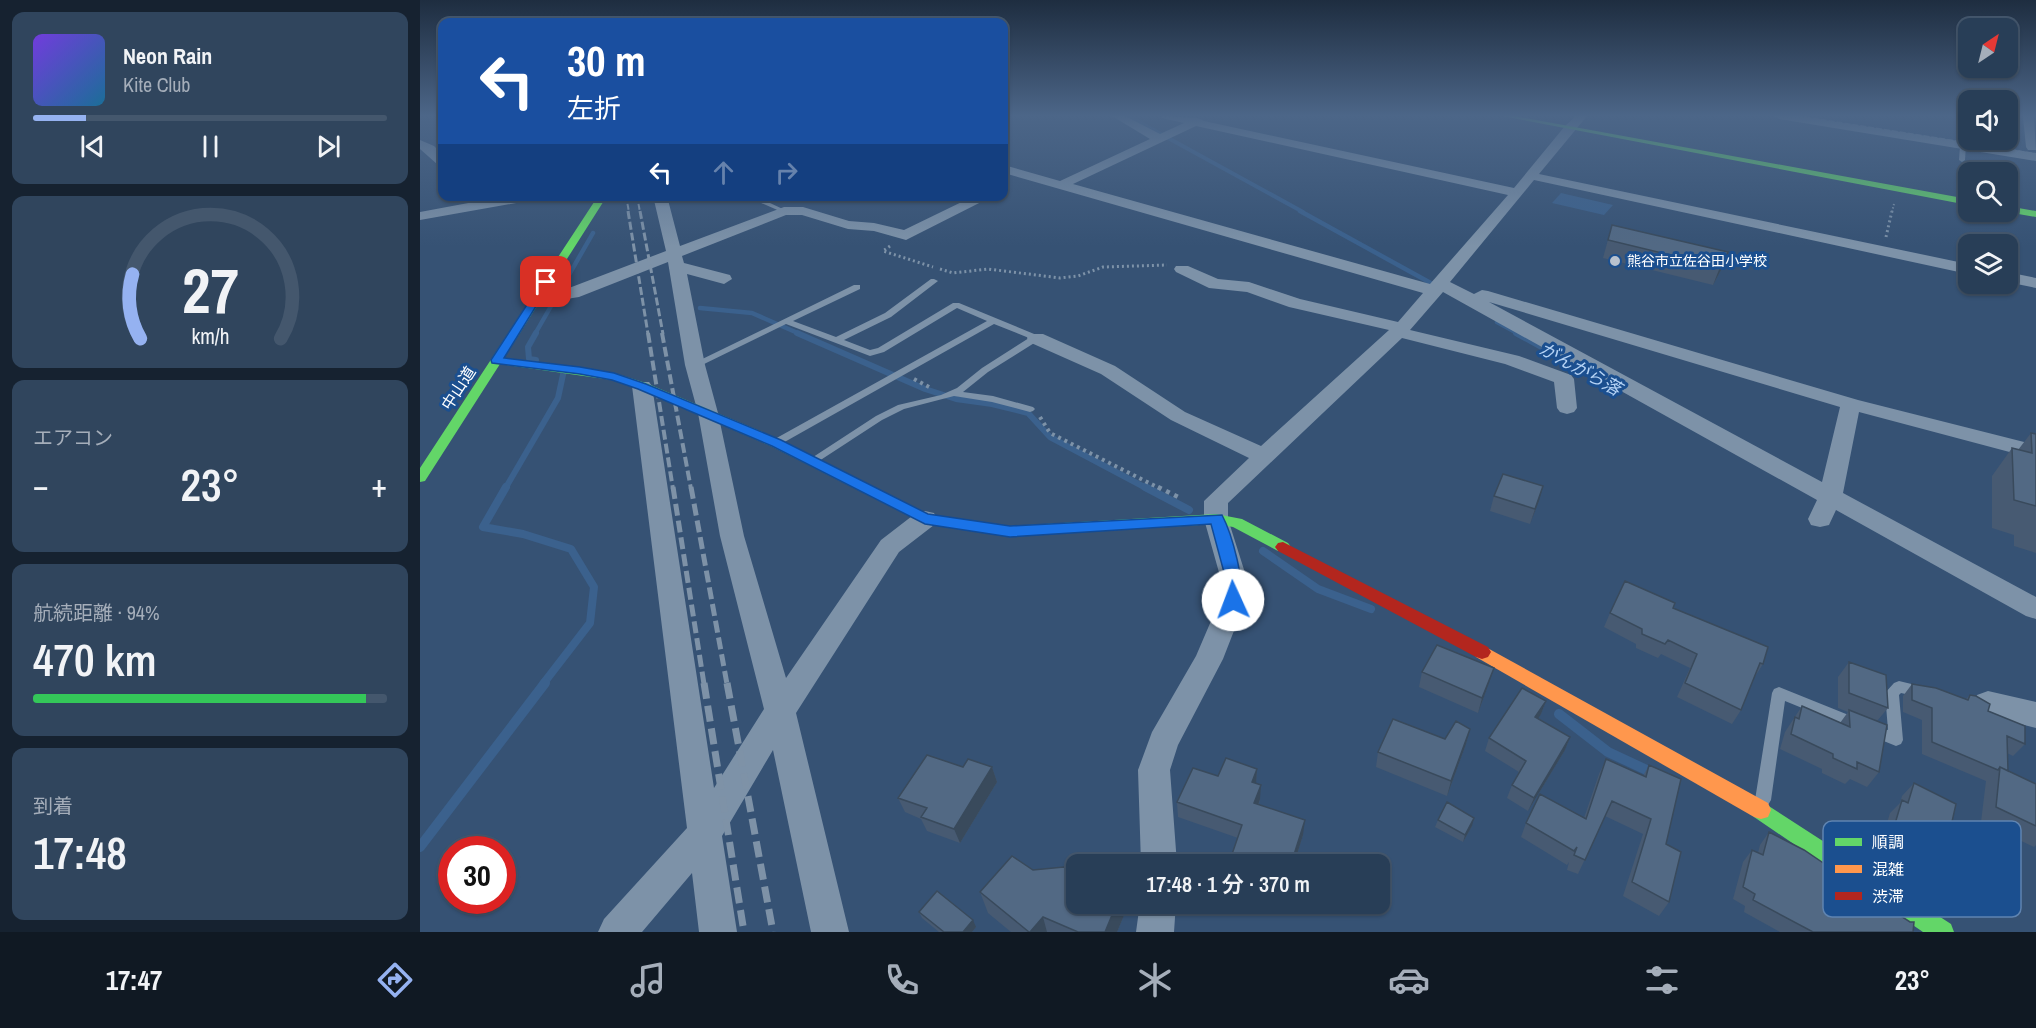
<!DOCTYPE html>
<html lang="ja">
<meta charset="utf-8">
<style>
body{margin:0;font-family:"Archivo Narrow","Noto Sans JP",sans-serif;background:#30455d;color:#f1f3f6;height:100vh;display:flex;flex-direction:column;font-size:22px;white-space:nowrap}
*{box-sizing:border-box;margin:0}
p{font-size:20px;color:#a5aeba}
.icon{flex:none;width:33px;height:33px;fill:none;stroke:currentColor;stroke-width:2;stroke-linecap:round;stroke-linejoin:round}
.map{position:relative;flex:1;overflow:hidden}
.drawer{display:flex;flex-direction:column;gap:12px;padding:12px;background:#162230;width:420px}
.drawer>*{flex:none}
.guide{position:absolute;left:18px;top:18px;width:570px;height:183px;border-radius:12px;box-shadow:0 2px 4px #0004,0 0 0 2px #44576d;background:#1a4fa0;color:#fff;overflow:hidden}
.needle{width:39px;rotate:35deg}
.tools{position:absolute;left:1538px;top:18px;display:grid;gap:12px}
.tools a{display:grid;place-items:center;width:60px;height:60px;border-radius:12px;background:#283e57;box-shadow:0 2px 4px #0004,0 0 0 2px #44576d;font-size:30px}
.speed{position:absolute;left:18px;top:836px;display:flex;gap:12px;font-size:30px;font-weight:700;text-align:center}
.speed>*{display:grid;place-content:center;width:78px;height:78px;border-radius:50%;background:#283e57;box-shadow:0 2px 4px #0004,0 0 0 2px #44576d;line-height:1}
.speed .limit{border:9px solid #d22;background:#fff;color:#111}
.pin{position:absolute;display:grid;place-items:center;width:51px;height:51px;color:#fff;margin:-26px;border-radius:12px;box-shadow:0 3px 9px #0006}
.me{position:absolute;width:66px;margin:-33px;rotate:358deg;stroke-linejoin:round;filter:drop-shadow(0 0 4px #0008)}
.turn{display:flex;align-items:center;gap:21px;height:126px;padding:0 30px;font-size:27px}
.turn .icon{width:78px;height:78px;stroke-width:2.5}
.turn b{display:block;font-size:42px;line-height:51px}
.lanes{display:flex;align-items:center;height:57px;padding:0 30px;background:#0003;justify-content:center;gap:30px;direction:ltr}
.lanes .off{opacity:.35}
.big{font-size:45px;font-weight:600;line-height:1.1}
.drawer .widget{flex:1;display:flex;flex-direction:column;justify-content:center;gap:9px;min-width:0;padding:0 21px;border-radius:12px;background:#30455d}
.drawer .dial{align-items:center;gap:0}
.dial svg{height:156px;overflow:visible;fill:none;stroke:#44576d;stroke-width:7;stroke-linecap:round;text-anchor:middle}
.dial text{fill:#f1f3f6;stroke:none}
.song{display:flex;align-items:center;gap:18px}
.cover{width:72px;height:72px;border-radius:9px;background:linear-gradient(135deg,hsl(260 70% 55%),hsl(200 70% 35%))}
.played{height:6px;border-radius:3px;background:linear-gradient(90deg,#95b2f1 15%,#44576d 15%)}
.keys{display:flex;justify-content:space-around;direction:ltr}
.heat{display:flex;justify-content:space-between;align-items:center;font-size:33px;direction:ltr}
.charge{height:9px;border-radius:4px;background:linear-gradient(90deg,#34c759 94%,#44576d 0)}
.trip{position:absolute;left:646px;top:854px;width:324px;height:60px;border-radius:12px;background:#283e57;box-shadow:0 2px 4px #0004,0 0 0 2px #44576d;font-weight:600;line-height:60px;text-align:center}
.tabs{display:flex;height:96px;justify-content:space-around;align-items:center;background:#101923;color:#a5aeba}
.tabs .icon{width:42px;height:42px}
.tabs .on{color:#95b2f1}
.tabs b{font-size:27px;color:#f1f3f6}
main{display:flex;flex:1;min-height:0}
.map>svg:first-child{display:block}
.water{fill:#3b618d}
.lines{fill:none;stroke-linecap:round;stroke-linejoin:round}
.stream-far4{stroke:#3b618d;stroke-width:4}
.stream-far3{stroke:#3b618d;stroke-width:4.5}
.stream-far2{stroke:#3b618d;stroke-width:6}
.stream-far1{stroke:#3b618d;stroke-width:8}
.stream{stroke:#3b618d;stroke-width:10}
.path-far3{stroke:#7d92a8;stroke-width:2;stroke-dasharray:1.5 2;stroke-linecap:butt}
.path-far2{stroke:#7d92a8;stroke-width:3;stroke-dasharray:2 3;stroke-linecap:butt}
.path-far1{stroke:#7d92a8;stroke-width:4;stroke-dasharray:3 4;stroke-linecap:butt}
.path{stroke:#7d92a8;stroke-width:4.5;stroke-dasharray:4 5;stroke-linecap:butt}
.lane{fill:#7d92a8;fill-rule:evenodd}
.street{fill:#7d92a8;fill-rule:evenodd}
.fast{fill:#63d668;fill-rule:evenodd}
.slow{fill:#ff974d;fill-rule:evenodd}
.jam{fill:#b3261e;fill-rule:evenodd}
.rail-far4{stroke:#7e92a7;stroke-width:2;stroke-dasharray:6 2;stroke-linecap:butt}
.rail-far3{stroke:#7e92a7;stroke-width:3;stroke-dasharray:8 3;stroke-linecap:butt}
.rail-far2{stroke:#7e92a7;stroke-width:4;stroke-dasharray:10 4;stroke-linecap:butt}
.rail-far1{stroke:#7e92a7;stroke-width:5;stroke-dasharray:12 5;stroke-linecap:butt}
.rail{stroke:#7e92a7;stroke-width:7;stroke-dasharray:16 7;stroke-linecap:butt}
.wall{fill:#475a72}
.shaded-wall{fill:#394a5c}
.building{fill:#526984;stroke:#394a5c;stroke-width:1.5}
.route{fill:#1a73e8;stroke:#114b97;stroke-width:1.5}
.poi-dot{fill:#b9c2ce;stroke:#1b4f8f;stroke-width:2}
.labels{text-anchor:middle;stroke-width:6;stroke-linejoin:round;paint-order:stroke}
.far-poi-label{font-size:14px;fill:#fff;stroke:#1b4f8f;text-anchor:start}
.street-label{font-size:16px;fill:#fff;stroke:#1b4f8f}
.water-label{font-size:18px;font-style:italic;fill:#b5d3f5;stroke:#1b4f8f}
.key{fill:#1b4f8f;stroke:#5f84b1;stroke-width:1.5}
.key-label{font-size:16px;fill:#fff}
</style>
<main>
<section class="drawer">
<div class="widget">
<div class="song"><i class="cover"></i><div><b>Neon Rain</b><p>Kite Club</p></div></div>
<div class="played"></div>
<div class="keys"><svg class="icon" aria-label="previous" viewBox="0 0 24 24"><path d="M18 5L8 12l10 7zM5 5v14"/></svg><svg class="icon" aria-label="pause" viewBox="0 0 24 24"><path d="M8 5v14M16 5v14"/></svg><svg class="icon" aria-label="next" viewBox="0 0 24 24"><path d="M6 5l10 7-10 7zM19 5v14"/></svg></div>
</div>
<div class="widget dial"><svg viewBox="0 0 100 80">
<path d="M14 69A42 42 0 1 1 86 69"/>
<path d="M14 69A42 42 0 0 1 10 36" stroke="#95b2f1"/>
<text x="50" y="56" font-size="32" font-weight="700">27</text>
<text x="50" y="72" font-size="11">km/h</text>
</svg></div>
<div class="widget"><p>エアコン</p>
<div class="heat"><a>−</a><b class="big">23°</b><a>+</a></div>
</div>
<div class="widget"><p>航続距離 · 94%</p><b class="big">470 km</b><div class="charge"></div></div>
<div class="widget"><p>到着</p><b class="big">17:48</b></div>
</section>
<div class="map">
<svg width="1616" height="932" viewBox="0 0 1616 932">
<rect width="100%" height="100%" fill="#365274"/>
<path class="water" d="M1141 193 1193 205 1184 215 1132 203Z"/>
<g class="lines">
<path class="stream-far4" d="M708 116 883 212"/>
<path class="stream-far3" d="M880 211 1018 287
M280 308 332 313 380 334
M1077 322 1099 334
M115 334 173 233"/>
<path class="stream-far2" d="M377 333 505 389 536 399 572 404 608 413 630 437 728 489
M1096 333 1185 382
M116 360 109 359 108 347 116 333
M85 489 138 398 144 370"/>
<path class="stream-far1" d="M86 487 63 527 103 534 151 549 174 587 170 623 123 684
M725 487 769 510
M843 551 898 589 951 609"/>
<path class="stream" d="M1139 714 1188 752 1233 773
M0 847 125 683"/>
<path class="path-far3" d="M1472 212 1474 204"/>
<path class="path-far2" d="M1466 237 1472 211
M470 246 463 251 513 267
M520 269 533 273 568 269 640 278 658 276 683 267 747 265"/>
<path class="path-far1" d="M494 379 509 387
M620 417 630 433 741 489"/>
<path class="path" d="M738 487 762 499"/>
<path class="lane" d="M1543 143 1546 145 1545 160 1542 162 1539 160 1540 145Z
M289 196H311L299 202Z
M325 196H335L367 211 362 212Z
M511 279H514L518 281 471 317 424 340 450 350 458 348 533 303H539L619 336V340L568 372 543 392 573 396 613 407 615 409 613 411 610 412 572 402 534 396 484 409 462 420 396 463H388L387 461 456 416 478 405 521 395 537 388 562 368 609 338 574 324 361 444H353L352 442 353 440 567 321 537 308 464 352 450 356 366 324 278 367H272L270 365 434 285H440V289L373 321 416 337 465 313Z
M1479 681 1508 688 1510 692 1508 696 1503 698 1481 693 1479 695 1483 740 1481 744 1476 746 1449 735 1447 731 1449 727 1454 725 1468 730 1465 693 1474 683Z
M1359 687 1441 720 1443 724 1441 728 1436 730 1365 701 1351 800 1348 805 1343 807 1338 805 1335 800 1352 693 1354 689Z"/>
<path class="street" d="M692 116H705L740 134 764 123 742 118 741 116 778 118 784 121 1094 188 1145 126 1156 116H1167L1119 174 1548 264V274L1114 180 1030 282 1054 294 1062 290 1068 291 1438 400 1616 445V459L1439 412 1423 493 1616 597V619L1606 616 1416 510 1409 525 1400 527 1391 525 1388 519 1397 500 1023 292 990 330 1099 356 1151 375 1154 379 1157 408 1154 412 1147 414 1140 412 1137 408 1134 382 1085 364 982 338 808 503V519L826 576V600L803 659 758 745 750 770 757 864H721L718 770 732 732 776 656 800 600V576L784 519V501L829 458 751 420 681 374 609 342 607 338 609 334H623L695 366 765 412 841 446 969 330 869 307 827 292 789 288 756 272 754 269 756 266H768L798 279 829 282 880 299 978 322 1003 293 584 173V165L640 181 730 139ZM776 126 1088 195 1010 284 653 184ZM1069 302 1420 407 1402 482Z
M1353 116H1378L1616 153V161L1359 119Z
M1603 116H1614L1616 150H1608L1606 147Z
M0 140 14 146 22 154V165L17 164 0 149Z
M86 196H120L113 200 0 220V212Z
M233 196H247L260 246 364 207H383L429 221 454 223 484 230 554 196H573L486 240 454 231 428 229 382 215H366L262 256 264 263 310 275 312 279 304 284 267 274 285 365 298 413 324 536 366 678 461 540 496 513 505 511 514 513 517 519 514 525 479 552 376 713 429 932H391L353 750 302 836 317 932H279L272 873 222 932H178L184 919 267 828 212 386 215 382H229L232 386 294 788 344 709 300 536 278 413 265 365 248 262 159 297 115 304 109 303 106 299 109 295 149 288 246 251Z
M1587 272 1616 278V288L1587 282Z
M1568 691 1616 702V728L1557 713 1553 704 1557 695Z
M720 903H756L754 932H716Z"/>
<path class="fast" d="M1082 116H1094L1548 199V205Z
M178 196H187L84 358 194 373 226 383 361 440 508 515 590 526 796 514 822 519 868 543 871 547 868 551H858L813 527 796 524 590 536 505 524 351 446 218 389 192 380 80 364 5 481 0 482V468Z
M1587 206 1616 211V217L1587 212Z
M1341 801 1531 924 1534 932H1503L1334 817 1331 810 1334 803Z"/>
<path class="slow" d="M1062 645 1348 803 1351 810 1348 817 1341 819 1334 817 1056 657 1053 652 1056 647Z"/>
<path class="jam" d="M863 542 1068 647 1071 652 1068 657 1062 659 1056 657 858 551 855 547 858 543Z"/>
<path class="rail-far4" d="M1377 116 1616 154
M206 196 209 212
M217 196 220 212"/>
<path class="rail-far3" d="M208 211 228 334
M220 211 243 334"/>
<path class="rail-far2" d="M228 333 253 489
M242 333 271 489"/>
<path class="rail-far1" d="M253 487 284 684
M271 487 307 684"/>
<path class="rail" d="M284 683 324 932
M307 683 353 932"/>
</g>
<path class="wall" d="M1192 225 1308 252 1301 270 1293 285 1183 258Z
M1611 433 1616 434V553L1594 546V535L1572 528V476L1592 448 1598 450Z
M1074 496 1119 501 1110 524 1070 511Z
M1253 608 1343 664 1334 678H1333L1321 710 1312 724 1257 697 1270 668 1241 654 1238 658 1216 648V644L1184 627 1190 613Z
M1429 662 1468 708 1457 721 1459 772 1447 787 1430 779 1425 784 1402 773V769L1360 749 1365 732 1382 706 1420 723 1428 712 1418 708V677Z
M1002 672 1069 683 1058 713 999 687Z
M1492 684 1546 699 1550 695 1605 744 1593 756 1587 753 1588 771 1616 784V845L1614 847 1561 822 1566 781 1502 754V720L1483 712V696Z
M1126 701 1121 714 1118 718 1150 737 1145 750 1108 811 1087 798 1092 785 1099 772 1065 751 1069 738Z
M1050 729 1046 744 1027 796 956 767 958 752 1025 739Z
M1186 759 1223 776 1229 765 1246 844 1249 902 1239 916 1203 896 1223 834 1185 816 1158 874 1147 870 1149 862 1147 865 1101 837 1106 823 1164 818 1179 774Z
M543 767H572L577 782 540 843 507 831 501 819 485 812 478 798Z
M837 769 836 783 840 799 839 804 883 835 874 864H809L818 838 758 817 757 802 798 776Z
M1494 783 1531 826 1543 874 1529 887 1460 847 1470 813 1480 803 1482 796Z
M1018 820 1052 826 1043 842 1015 827Z
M1349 832 1417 880 1493 932H1360L1324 912 1325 906 1313 899 1323 862 1332 850 1338 853 1340 845Z
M613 870 707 908 697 932H591L568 913 560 892Z
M499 912 556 927 552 932H519L502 918Z"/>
<path class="shaded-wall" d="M1308 252 1301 270 1293 285 1300 267Z
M1123 486 1119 501 1110 524 1115 509Z
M1074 668 1069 683 1058 713 1062 698Z
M1126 701 1121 714 1111 730 1115 717Z
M1050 729 1046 744 1027 796 1031 781Z
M1150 737 1145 750 1108 811 1114 798Z
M572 767 577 782 540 843 534 829Z
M837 769 836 784 832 782Z
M841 785 840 799 834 817V803Z
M1054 818 1052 826 1043 842 1045 835Z
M885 820 883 835 874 864H871Z
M697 903H707V908L697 932H685Z
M623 917 627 932H610Z
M553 920 556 927 552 932H543Z"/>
<path class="building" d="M1192 225 1308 252 1300 267 1188 240Z
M1611 433 1616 434V506L1594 500 1592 448 1612 453Z
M1083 474 1123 486 1115 509 1074 496Z
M1205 581 1255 603 1253 608 1348 647 1343 664 1340 663 1321 710 1265 683 1277 654 1248 640 1245 644 1222 634V629L1190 613Z
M1017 645 1074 668 1062 698 1002 672Z
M1429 662 1466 675 1468 708 1429 693Z
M1492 684 1516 688 1548 700 1550 695 1556 696 1570 704 1568 711 1605 726V744L1587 736 1588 771 1580 767 1578 770 1512 742V708L1492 700Z
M1102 688 1126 701 1115 717 1150 737 1114 798 1092 785 1106 761 1069 738Z
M1382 706 1430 727 1429 710 1467 725 1459 772 1437 762V769L1413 758V754L1371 734 1375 717 1379 719Z
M973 719 1025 739 1036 721 1050 729 1031 781 958 752Z
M507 755 543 767 548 759 572 767 534 829 501 817 507 808 478 798Z
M806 758 837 769 832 782 841 785 834 803 885 820 871 864H812L809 863 822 825 757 802 773 768 798 776Z
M1186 759 1226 777 1229 765 1261 779 1246 844 1261 852 1249 902 1212 882 1231 819 1192 801 1165 860 1154 855 1157 847 1154 851 1106 823 1120 794 1166 819Z
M1580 767 1616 784V826L1576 807Z
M1494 783 1536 804 1531 826 1552 837 1543 874 1472 834 1482 800 1488 803Z
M1027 802 1054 818 1045 835 1018 820Z
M1349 832 1384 850 1418 873 1417 880 1467 907 1490 922H1494L1493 932H1393L1333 900 1335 894 1323 887 1332 850 1343 855Z
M592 856 613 870 644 867 657 871V903H697L685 932H658L623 917 610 932H609L560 892Z
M517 891 553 920 543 932H524L499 912Z"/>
<linearGradient id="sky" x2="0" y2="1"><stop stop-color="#1e2d40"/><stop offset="0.47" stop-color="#4c6688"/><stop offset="1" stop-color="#4c6688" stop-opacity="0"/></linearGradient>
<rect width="1616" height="246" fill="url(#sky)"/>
<path class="route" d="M123 280 131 282 84 358 160 367 194 373 226 384 361 440 508 514 590 526 802 515C811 532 828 587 818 604H807L805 600V576L791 524 590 537 505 524 352 446 218 389 192 380 160 374 72 363 71 360Z"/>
<circle class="poi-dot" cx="1195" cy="261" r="6"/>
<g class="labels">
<g class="far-poi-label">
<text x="1207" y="266">熊谷市立佐谷田小学校</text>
</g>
<g class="street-label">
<text transform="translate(38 388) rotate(-57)" y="6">中山道</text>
</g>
<g class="water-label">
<text transform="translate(1160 369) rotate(29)" y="6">がんがら落</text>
</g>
</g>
<rect x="1403" y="821" width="198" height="96" rx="9" class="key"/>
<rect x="1415" y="838" width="27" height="8" fill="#63d668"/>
<rect x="1415" y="865" width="27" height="8" fill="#ff974d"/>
<rect x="1415" y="892" width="27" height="8" fill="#b3261e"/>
<g class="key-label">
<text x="1452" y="848">順調</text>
<text x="1452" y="875">混雑</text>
<text x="1452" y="902">渋滞</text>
</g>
</svg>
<div class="tools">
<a><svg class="needle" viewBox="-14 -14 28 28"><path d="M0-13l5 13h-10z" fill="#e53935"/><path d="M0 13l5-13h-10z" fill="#a5aeba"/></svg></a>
<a><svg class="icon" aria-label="sound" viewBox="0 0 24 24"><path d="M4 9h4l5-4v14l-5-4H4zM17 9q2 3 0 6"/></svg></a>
<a><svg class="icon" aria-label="search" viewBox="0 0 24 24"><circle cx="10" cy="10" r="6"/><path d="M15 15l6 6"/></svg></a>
<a><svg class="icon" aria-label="layers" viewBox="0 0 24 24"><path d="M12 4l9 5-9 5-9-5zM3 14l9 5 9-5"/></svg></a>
</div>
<div class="speed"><div class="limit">30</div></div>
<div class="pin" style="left:126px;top:282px;background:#d93025"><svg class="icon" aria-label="arrive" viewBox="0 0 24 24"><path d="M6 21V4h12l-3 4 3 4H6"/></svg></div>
<svg class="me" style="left:813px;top:600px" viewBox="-20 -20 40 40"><circle r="19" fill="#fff"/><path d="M0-13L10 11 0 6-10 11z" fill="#1a73e8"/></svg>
<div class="trip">17:48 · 1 分 · 370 m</div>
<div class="guide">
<div class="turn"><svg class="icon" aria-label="left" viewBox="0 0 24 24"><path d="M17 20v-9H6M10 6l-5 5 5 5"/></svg><div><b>30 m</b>左折</div></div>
<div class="lanes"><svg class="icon" aria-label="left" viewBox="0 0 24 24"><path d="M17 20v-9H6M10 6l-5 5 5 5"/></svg><svg class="icon off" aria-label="ahead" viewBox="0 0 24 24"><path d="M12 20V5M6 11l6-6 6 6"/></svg><svg class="icon off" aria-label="right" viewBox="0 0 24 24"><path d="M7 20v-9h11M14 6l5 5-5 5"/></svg></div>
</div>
</div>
</main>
<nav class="tabs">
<b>17:47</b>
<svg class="icon on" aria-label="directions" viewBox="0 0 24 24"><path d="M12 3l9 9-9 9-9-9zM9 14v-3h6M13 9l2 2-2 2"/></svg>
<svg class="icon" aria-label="music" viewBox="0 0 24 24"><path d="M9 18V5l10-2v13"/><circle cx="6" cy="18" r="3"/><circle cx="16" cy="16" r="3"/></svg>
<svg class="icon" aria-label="phone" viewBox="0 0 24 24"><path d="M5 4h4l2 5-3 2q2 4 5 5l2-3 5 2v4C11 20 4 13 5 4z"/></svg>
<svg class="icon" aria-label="climate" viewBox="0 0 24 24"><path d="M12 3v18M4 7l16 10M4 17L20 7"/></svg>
<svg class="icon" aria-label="car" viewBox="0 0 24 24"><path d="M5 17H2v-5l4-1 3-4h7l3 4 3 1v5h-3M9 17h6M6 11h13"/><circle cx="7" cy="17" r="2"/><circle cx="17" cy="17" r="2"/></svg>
<svg class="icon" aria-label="filters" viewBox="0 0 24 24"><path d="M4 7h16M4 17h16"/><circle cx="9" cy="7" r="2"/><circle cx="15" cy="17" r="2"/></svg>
<b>23°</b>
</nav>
